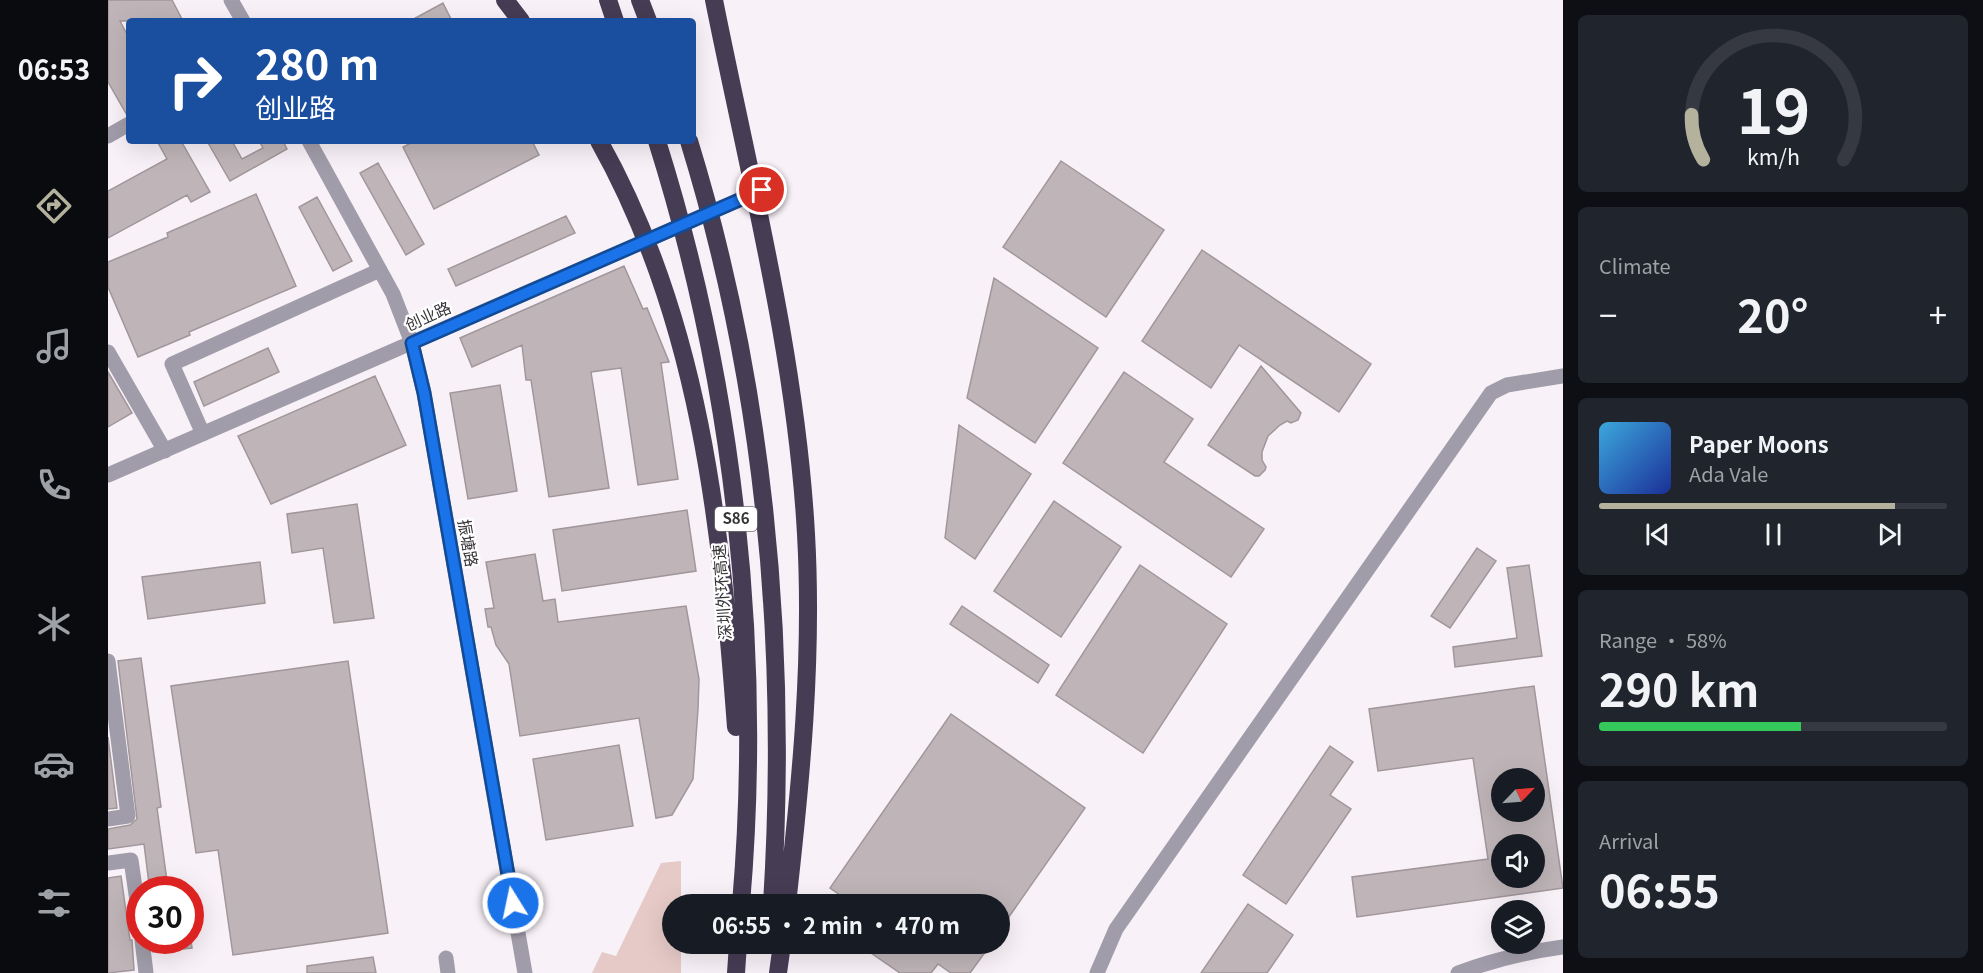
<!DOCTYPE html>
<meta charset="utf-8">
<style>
body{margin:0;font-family:Georgia,"Noto Sans SC",serif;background:#20242c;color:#f1f3f6;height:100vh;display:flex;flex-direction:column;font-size:22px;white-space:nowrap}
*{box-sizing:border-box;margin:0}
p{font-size:20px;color:#9ea1a6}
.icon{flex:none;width:33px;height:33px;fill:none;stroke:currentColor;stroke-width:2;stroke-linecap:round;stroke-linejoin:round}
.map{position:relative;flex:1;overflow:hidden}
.panel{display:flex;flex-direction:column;gap:15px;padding:15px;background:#0d0f14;width:420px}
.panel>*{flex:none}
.guide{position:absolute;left:18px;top:18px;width:570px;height:126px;border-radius:6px;box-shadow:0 6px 24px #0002;background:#1a4fa0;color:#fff;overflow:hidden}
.needle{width:39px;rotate:65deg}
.tools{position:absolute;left:1383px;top:768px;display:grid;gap:12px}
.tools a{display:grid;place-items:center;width:54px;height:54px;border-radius:50%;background:#171b24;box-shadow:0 6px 24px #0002;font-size:30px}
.speed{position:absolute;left:18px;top:876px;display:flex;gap:12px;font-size:30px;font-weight:700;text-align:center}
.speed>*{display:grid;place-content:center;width:78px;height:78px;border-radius:50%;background:#171b24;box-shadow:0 6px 24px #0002;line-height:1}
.speed .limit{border:9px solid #d22;background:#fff;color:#111}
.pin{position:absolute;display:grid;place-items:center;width:51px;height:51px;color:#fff;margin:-26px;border:3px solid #fff;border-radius:50%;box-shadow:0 2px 6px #0007}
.me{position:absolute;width:66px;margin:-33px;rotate:350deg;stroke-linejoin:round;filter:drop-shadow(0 0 4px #0008)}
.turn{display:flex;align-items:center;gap:21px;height:126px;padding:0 30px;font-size:27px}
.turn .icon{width:78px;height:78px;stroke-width:2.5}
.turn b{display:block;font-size:42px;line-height:51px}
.big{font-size:45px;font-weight:700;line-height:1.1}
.panel .tile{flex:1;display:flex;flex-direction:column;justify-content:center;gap:9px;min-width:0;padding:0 21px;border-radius:9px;background:#20242c}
.panel .dial{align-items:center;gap:0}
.dial svg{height:156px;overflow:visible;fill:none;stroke:#363941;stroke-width:7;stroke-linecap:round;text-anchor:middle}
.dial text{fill:#f1f3f6;stroke:none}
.song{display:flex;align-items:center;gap:18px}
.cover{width:72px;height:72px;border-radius:9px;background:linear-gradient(135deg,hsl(200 70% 55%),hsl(230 70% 35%))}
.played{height:6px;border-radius:3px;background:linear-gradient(90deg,#b4b29d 85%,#363941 85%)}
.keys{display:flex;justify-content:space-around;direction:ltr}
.heat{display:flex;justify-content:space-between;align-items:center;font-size:33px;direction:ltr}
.charge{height:9px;border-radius:4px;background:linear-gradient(90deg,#34c759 58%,#363941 0)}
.trip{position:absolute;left:554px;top:894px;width:348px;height:60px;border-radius:30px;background:#171b24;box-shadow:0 6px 24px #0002;font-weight:700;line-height:60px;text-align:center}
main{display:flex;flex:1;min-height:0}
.tab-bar{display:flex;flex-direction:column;width:108px;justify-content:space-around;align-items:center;background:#090b0e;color:#9ea1a6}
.tab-bar .icon{width:42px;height:42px}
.tab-bar .current{color:#b4b29d}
.tab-bar b{font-size:27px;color:#f1f3f6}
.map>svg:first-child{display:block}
.green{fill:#e6cac8}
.building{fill:#bfb5b8;stroke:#a1979a;stroke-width:1.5;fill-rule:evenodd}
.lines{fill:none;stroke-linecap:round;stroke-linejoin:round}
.minor{stroke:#a19ca9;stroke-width:15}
.highway{stroke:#463c54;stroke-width:18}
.route-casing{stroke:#114b97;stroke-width:15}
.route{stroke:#1a73e8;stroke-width:10}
.labels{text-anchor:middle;stroke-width:4.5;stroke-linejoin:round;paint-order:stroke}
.shield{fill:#fff;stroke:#737173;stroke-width:1.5}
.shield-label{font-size:15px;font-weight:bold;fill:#373437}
.street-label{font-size:16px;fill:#373437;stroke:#fff}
</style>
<main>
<nav class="tab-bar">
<b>06:53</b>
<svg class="icon current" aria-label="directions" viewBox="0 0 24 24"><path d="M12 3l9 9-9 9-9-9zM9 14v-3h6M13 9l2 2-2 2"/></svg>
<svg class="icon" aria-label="music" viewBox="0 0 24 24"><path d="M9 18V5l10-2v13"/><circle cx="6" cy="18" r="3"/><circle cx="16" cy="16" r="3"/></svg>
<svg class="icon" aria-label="phone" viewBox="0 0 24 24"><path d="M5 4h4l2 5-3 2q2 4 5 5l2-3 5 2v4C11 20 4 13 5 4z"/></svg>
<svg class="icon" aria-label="climate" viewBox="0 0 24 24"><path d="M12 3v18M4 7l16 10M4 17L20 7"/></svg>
<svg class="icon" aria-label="car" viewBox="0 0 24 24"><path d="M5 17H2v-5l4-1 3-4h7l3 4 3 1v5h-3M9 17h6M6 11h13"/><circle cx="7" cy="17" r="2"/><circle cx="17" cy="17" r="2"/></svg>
<svg class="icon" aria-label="filters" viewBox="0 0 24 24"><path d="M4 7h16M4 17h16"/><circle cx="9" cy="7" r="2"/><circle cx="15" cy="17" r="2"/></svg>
</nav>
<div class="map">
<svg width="1455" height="973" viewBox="0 0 1455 973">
<rect width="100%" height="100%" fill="#f8f1f7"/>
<path class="green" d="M573 861V904H564V944H573V973H484L494 952 508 956 553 863Z"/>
<path class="building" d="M0 0H64L75 21H12L21 38V114L19 115 0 82Z
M335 3 344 21H302Z
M49 141H73L102 192 83 202 79 195 0 238V191L59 159Z
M99 141H124L134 159 155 148 151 141H175L179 149 122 181Z
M307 141H424L431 155 326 209 295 147Z
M953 161 1056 230 998 317 895 247Z
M270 163 316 244 298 255 252 173Z
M148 194 188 286 81 332 82 335 30 357 0 287V262L60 237 59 233Z
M209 197 244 261 225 271 191 207Z
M458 216 467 233 348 286 340 269Z
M1094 250 1263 364 1231 412 1131 345 1103 388 1034 341Z
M516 266 535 309 539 308 561 362 553 363 570 479 530 485 513 368 483 372 501 488 441 497 423 380H418L414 345 364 367 352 338Z
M886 278 990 348 927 443 859 398Z
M160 348 171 372 96 406 86 382Z
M1153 366 1193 413 1190 420 1183 423 1179 421 1172 425 1160 436 1154 452V460L1158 467 1157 470 1151 476H1147L1100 445Z
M0 372 24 413 0 427Z
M1016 372 1085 419 1056 462 1156 529 1123 577 955 463Z
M267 376 298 445 163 504 130 436Z
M392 385 409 491 360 499 342 393Z
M851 425 923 474 867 559 837 538Z
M946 501 1013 547 953 637 886 591Z
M249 504 266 618 226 623 215 548 184 553 179 514Z
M579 510 588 571 454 591 445 530Z
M1369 548 1388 561 1342 628 1323 616Z
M427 554 435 601 447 599 450 622 578 606 591 679 590 709 585 779 564 815 548 818 531 718 412 736 401 664 388 645 383 627H380L377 609 386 608 378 562Z
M152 562 157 603 40 619 34 577Z
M1032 565 1119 624 1035 753 948 695Z
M1421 565 1434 656 1347 667 1345 647 1409 638 1399 568Z
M854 606 941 665 930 683 842 624Z
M33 658 53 807 49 808 59 881 41 884 36 844 0 849V829L22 825 29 819 10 661Z
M240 661 280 933 125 955 110 850 88 853 63 686Z
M1426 686 1455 888 1249 917 1244 877 1380 859 1365 758 1270 771 1261 709ZM1394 778H1426V812H1394ZM1394 844H1426V878H1394Z
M843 714 977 808 891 931V904H745L722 888Z
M0 737 9 808 0 809Z
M511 745 525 826 438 840 425 759Z
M1222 746 1245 762 1222 795 1243 809 1178 904 1135 875Z
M13 876 22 940H24L26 970 0 973V878Z
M1140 904 1185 935 1159 973H1093Z
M44 940H83L84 948 45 952Z
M750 944H883L862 973H843L830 964 823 973H792Z
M265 957 268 973H199V966Z"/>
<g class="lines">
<path class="minor" d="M123 0 135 21
M0 136 21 124
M201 141 285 294 304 343 316 393 417 973
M0 352 57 451
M95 434 64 364 272 270
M0 475 654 190
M0 661 20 816 0 819
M0 863 23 860 32 922
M34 940 38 973
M338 958 340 973
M989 973 1008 929 1383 393 1399 385 1455 376
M1350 973C1385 960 1419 952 1455 947"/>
<path class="highway" d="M397 0 413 21
M500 0 507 21
M532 0 540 21
M606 0C641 176 688 354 698 534 705 658 693 781 679 904
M491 141C592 321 613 525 628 727
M549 141C626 386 655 648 633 904
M581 141C657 388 680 647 664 904
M628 973 630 944
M670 973 674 944"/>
</g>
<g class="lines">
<g class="route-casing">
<path id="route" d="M405 903 316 393 304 343 654 190"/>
</g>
<use href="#route" class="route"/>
</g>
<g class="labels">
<rect class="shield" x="607" y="507" width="42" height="24" rx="4.5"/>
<g class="shield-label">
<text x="628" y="524">S86</text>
</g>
<g class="street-label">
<text transform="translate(320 316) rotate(-24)" y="6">创业路</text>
<text transform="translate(360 543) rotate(80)" y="6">振塘路</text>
<text transform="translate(614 592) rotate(-94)" y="6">深圳外环高速</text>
</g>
</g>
</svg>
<div class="tools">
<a><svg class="needle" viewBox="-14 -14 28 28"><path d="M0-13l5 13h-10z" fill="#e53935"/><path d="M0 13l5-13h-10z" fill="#9ea1a6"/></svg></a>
<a><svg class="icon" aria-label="sound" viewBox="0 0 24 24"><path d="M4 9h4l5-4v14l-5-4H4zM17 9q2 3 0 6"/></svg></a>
<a><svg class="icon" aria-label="layers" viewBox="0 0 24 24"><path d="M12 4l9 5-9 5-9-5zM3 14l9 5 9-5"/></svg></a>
</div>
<div class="speed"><div class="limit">30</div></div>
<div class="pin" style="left:654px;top:190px;background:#d93025"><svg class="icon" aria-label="arrive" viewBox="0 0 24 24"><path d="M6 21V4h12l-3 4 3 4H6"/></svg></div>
<svg class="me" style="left:405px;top:903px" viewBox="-20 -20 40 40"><circle r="17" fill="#1a73e8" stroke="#fff" stroke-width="3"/><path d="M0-11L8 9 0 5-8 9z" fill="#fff"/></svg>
<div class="trip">06:55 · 2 min · 470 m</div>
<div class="guide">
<div class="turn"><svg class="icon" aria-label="right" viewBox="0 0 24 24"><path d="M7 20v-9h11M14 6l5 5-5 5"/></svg><div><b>280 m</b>创业路</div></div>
</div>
</div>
<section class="panel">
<div class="tile dial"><svg viewBox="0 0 100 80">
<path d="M14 69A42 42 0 1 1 86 69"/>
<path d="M14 69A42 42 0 0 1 8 46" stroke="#b4b29d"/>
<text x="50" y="56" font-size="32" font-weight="700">19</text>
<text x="50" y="72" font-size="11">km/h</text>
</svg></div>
<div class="tile"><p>Climate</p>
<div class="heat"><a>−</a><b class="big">20°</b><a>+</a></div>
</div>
<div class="tile">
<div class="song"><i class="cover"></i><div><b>Paper Moons</b><p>Ada Vale</p></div></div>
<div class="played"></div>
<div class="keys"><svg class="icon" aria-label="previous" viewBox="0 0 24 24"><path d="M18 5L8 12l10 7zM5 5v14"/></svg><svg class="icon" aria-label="pause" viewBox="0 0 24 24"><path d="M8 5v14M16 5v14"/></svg><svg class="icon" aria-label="next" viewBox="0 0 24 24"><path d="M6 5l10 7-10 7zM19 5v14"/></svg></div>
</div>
<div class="tile"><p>Range · 58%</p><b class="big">290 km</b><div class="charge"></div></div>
<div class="tile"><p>Arrival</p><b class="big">06:55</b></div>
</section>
</main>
